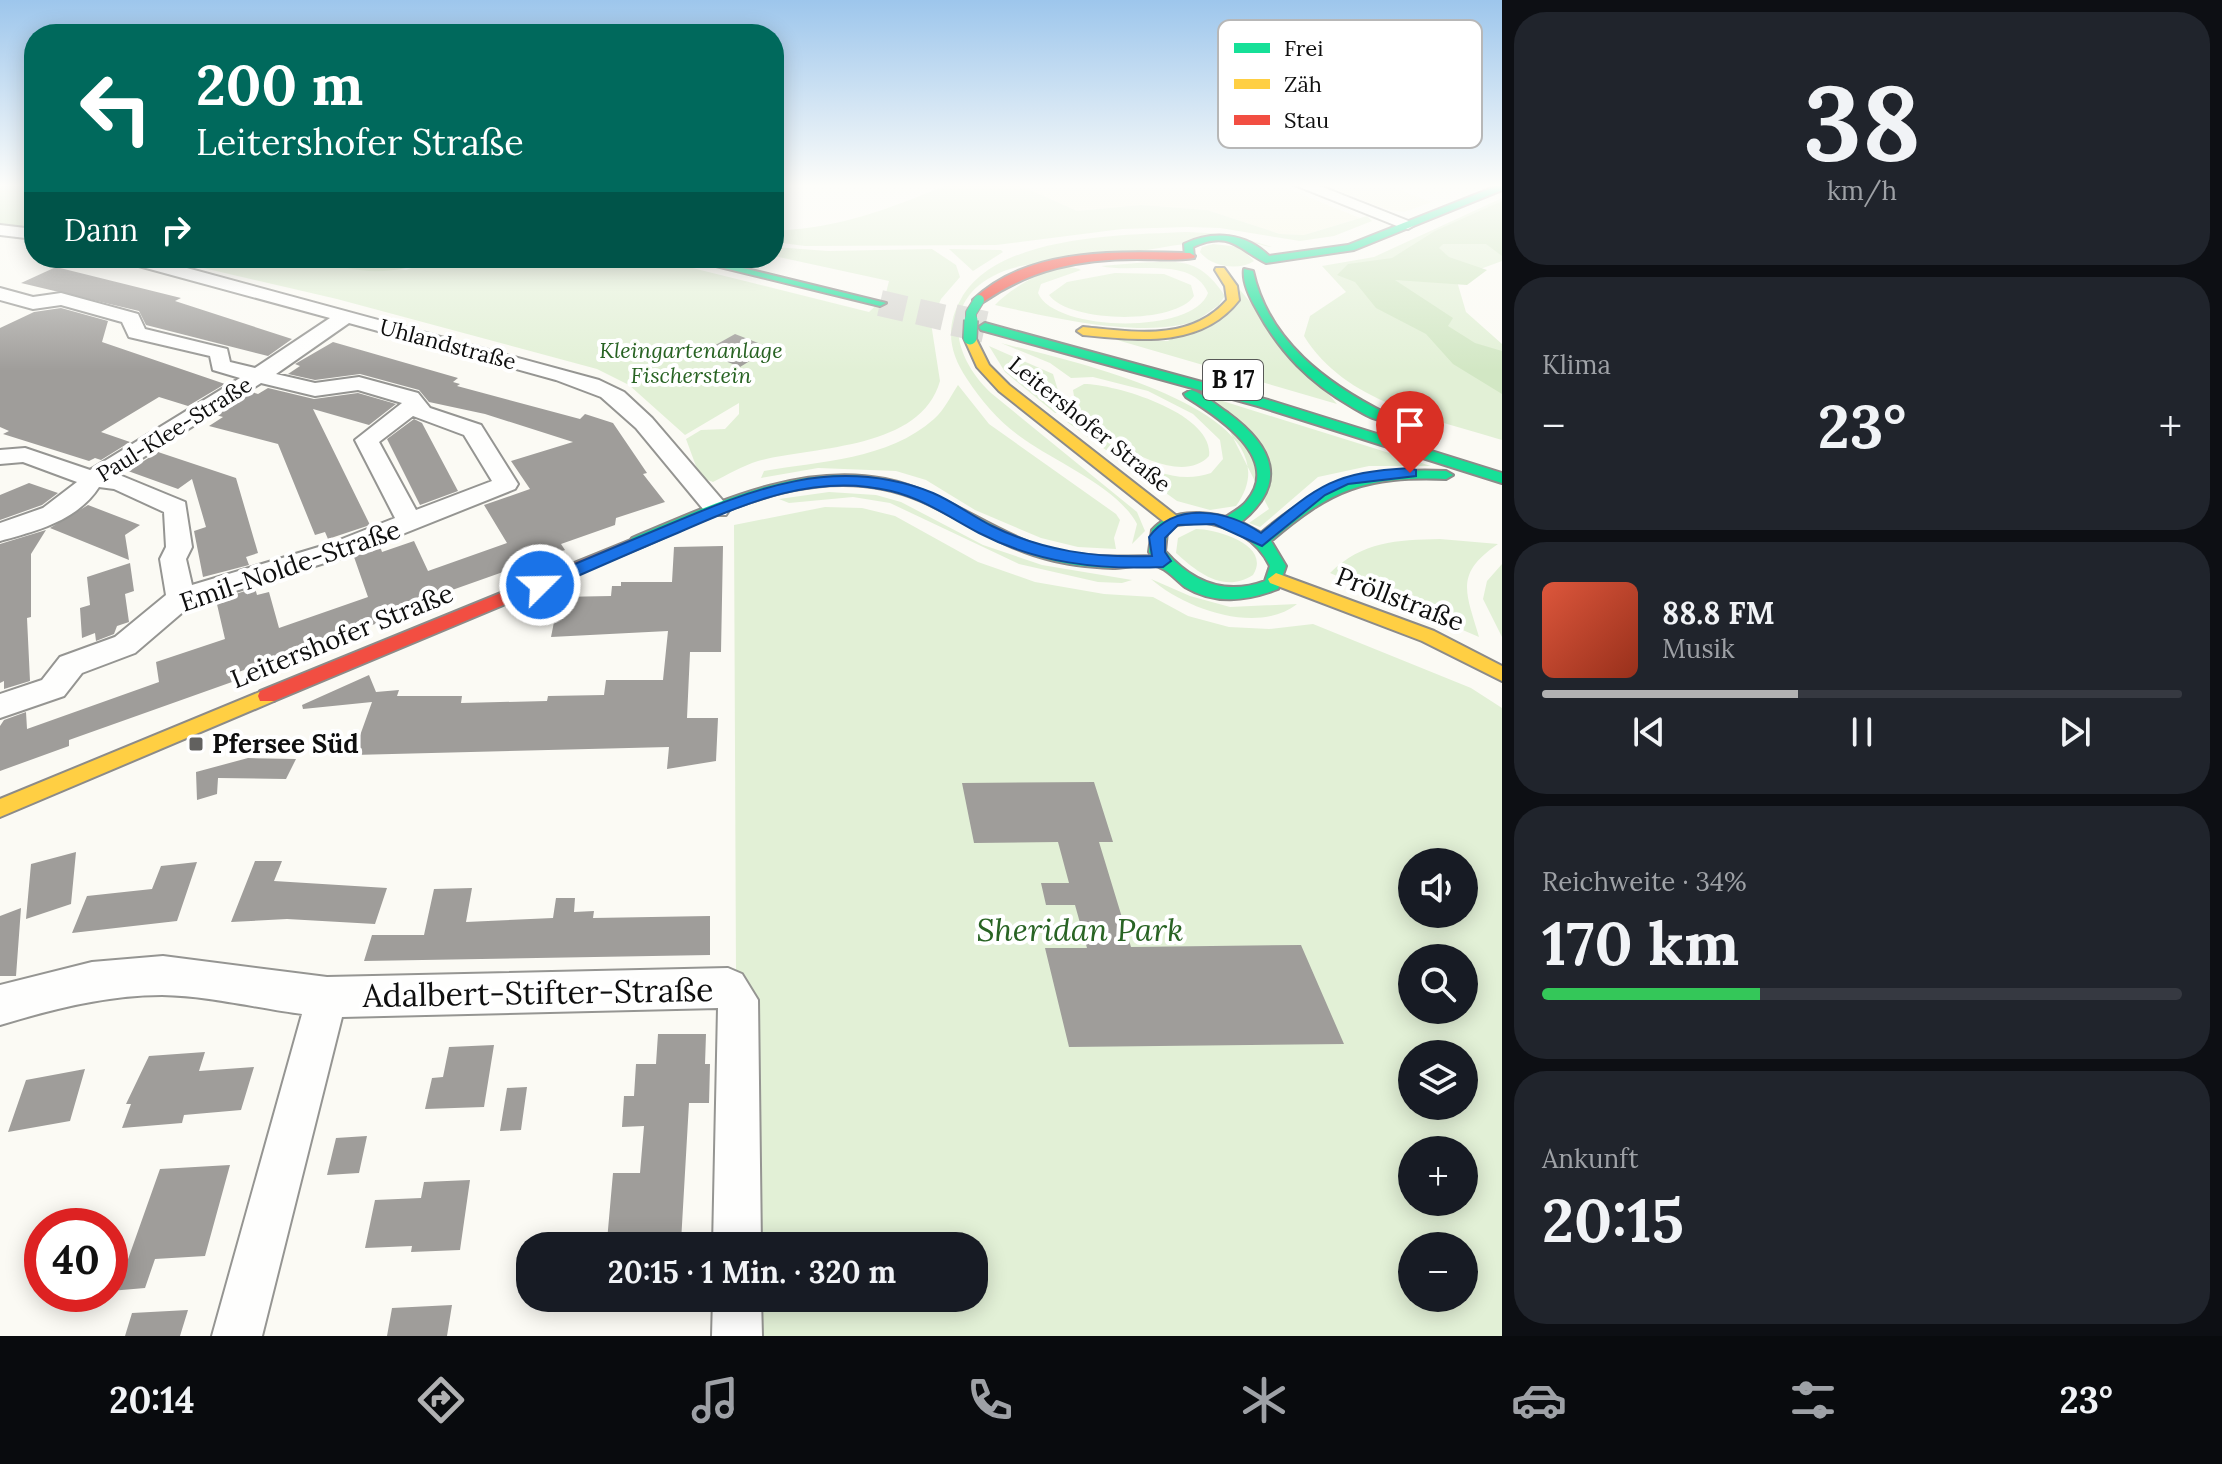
<!DOCTYPE html>
<html lang="de">
<meta charset="utf-8">
<style>
body{margin:0;font-family:Lora,serif;background:#20242c;color:#f1f3f6;height:100vh;display:flex;flex-direction:column;font-size:30px;white-space:nowrap}
*{box-sizing:border-box;margin:0}
p{font-size:26px;color:#9ea1a6}
.icon{flex:none;width:44px;height:44px;fill:none;stroke:currentColor;stroke-width:2;stroke-linecap:round;stroke-linejoin:round}
.map{position:relative;flex:1;overflow:hidden}
.panel{display:flex;flex-direction:column;gap:12px;padding:12px;background:#0d0f14;width:720px}
.panel>*{flex:none}
.banner{position:absolute;left:24px;top:24px;width:760px;height:244px;border-radius:32px;box-shadow:0 4px 20px #0003;background:#00695c;color:#fff;overflow:hidden}
.tools{position:absolute;left:1398px;top:848px;display:grid;gap:16px}
.tools a{display:grid;place-items:center;width:80px;height:80px;border-radius:50%;background:#171b24;box-shadow:0 4px 20px #0003;font-size:40px}
.speed{position:absolute;left:24px;top:1208px;display:flex;gap:16px;font-size:40px;font-weight:700;text-align:center}
.speed>*{display:grid;place-content:center;width:104px;height:104px;border-radius:50%;background:#171b24;box-shadow:0 4px 20px #0003;line-height:1}
.speed .limit{border:12px solid #d22;background:#fff;color:#111}
.pin{position:absolute;display:grid;place-items:center;width:68px;height:68px;color:#fff;margin:-82px -34px;border-radius:50% 50% 50% 0;rotate:-45deg;box-shadow:0 0 8px #0007}
.pin .icon{rotate:45deg}
.me{position:absolute;width:88px;margin:-44px;rotate:67deg;stroke-linejoin:round;filter:drop-shadow(0 0 6px #0008)}
.turn{display:flex;align-items:center;gap:28px;height:168px;padding:0 40px;font-size:36px}
.turn .icon{width:104px;height:104px;stroke-width:2.5}
.turn b{display:block;font-size:56px;line-height:68px}
.then{display:flex;align-items:center;height:76px;padding:0 40px;background:#0003;gap:16px;font-size:30px}
.big{font-size:60px;font-weight:700;line-height:1.1}
.panel .card{flex:1;display:flex;flex-direction:column;justify-content:center;gap:12px;min-width:0;padding:0 28px;border-radius:32px;background:#20242c}
.panel .dial{align-items:center;gap:0}
.dial b{font-size:104px;line-height:1}
.song{display:flex;align-items:center;gap:24px}
.cover{width:96px;height:96px;border-radius:12px;background:linear-gradient(135deg,hsl(10 70% 55%),hsl(10 70% 35%))}
.played{height:8px;border-radius:4px;background:linear-gradient(90deg,#b1b1b2 40%,#363941 40%)}
.keys{display:flex;justify-content:space-around;direction:ltr}
.heat{display:flex;justify-content:space-between;align-items:center;font-size:44px;direction:ltr}
.charge{height:12px;border-radius:6px;background:linear-gradient(90deg,#34c759 34%,#363941 0)}
.trip{position:absolute;left:516px;top:1232px;width:472px;height:80px;border-radius:32px;background:#171b24;box-shadow:0 4px 20px #0003;font-weight:700;line-height:80px;text-align:center}
.menu{display:flex;height:128px;justify-content:space-around;align-items:center;background:#090b0e;color:#9ea1a6}
.menu .icon{width:56px;height:56px}
.menu .active{color:#b1b1b2}
.menu b{font-size:36px;color:#f1f3f6}
main{display:flex;flex:1;min-height:0}
.map>svg:first-child{display:block}
.farmland{fill:#f6f6e2}
.green{fill:#e2f0d6;fill-rule:evenodd}
.forest{fill:#d2e7c4}
.building{fill:#9f9d9a}
.lines{fill:none;stroke-linecap:round;stroke-linejoin:round}
.highway-tunnel-far1{stroke:#d8d7d2;stroke-width:26;stroke-dasharray:26 13;stroke-linecap:butt}
.highway-tunnel{stroke:#d8d7d2;stroke-width:32;stroke-dasharray:32 16;stroke-linecap:butt}
.street-casing{stroke:#959592;stroke-width:4}
.fast-casing{stroke:#8c8b89;stroke-width:4}
.slow-casing{stroke:#8c8b89;stroke-width:4}
.jam-casing{stroke:#8c8b89;stroke-width:4}
.street{fill:#fefefd;fill-rule:evenodd}
.fast{fill:#16e098;fill-rule:evenodd}
.slow{fill:#ffcf43;fill-rule:evenodd}
.jam{fill:#f24e42;fill-rule:evenodd}
.fast-bridge-far1-casing{stroke:#8c8b89;stroke-width:12;stroke-linecap:butt}
.fast-bridge-casing{stroke:#8c8b89;stroke-width:16;stroke-linecap:butt}
.fast-bridge-far1{stroke:#16e098;stroke-width:10}
.fast-bridge{stroke:#16e098;stroke-width:13}
.route{fill:#1a73e8;stroke:#114b97;stroke-width:2}
.poi-dot{fill:#62615f;stroke:#fff;stroke-width:3}
.labels{text-anchor:middle;stroke-width:8;stroke-linejoin:round;paint-order:stroke}
.far-street-label{font-size:22px;fill:#0f0f0f;stroke:#fff}
.far-park-label{font-size:22px;font-style:italic;fill:#286323;stroke:#fff}
.shield{fill:#fff;stroke:#575757;stroke-width:2}
.shield-label{font-size:24px;font-weight:bold;fill:#0f0f0f}
.street-label{font-size:26px;fill:#0f0f0f;stroke:#fff}
.poi-label{font-size:26px;font-weight:bold;fill:#0f0f0f;stroke:#fff;text-anchor:start}
.near-park-label{font-size:32px;font-style:italic;fill:#286323;stroke:#fff}
.near-street-label{font-size:32px;fill:#0f0f0f;stroke:#fff}
.key{fill:#fff;stroke:#b7b7b7;stroke-width:2}
.key-label{font-size:22px;fill:#0f0f0f}
</style>
<main>
<div class="map">
<svg width="1502" height="1336" viewBox="0 0 1502 1336">
<rect width="100%" height="100%" fill="#fbfaf4"/>
<path class="farmland" d="M1017 184H1276L1360 218 1304 235 1280 234 1207 210 1141 205 1077 211Z
M1322 184H1383L1432 202 1404 212 1385 209Z"/>
<path class="green" d="M949 184H1017L1077 211 1141 205 1207 210 1280 234 1304 235 1367 216 1372 221 1334 236 1300 241 1220 228 1187 227 1122 229 996 245 805 246 774 242V231C844 227 886 210 949 184Z
M1502 198V261L1456 278 1466 312 1502 344V440C1432 418 1345 403 1304 336L1310 316 1346 292 1322 266 1374 257Z
M1187 232 1229 234 1272 247C1262 246 1251 241 1242 240 1191 239 1139 253 1089 259 1063 263 1028 261 1004 271 941 296 949 353 991 393L1137 512 1145 531 1132 544 1137 524C1118 488 1058 463 1025 440 1001 424 982 402 967 379 949 352 945 327 961 299 996 235 1122 235 1187 232Z
M1213 244 1240 247 1254 261C1239 271 1211 267 1200 252L1202 247Z
M774 247 828 251 932 249 956 265 960 277 941 299 931 323 940 381C920 451 812 446 758 461 742 466 727 475 713 482L700 477 686 439 701 430 725 429 739 414V403L685 435 629 385 597 369 337 299 173 261 315 258 329 264 406 270 439 258H652L869 312 885 297 889 281 774 256Z
M949 249 1001 250 1003 252 973 271Z
M1137 263C1180 261 1199 257 1225 296 1220 302 1216 312 1209 315 1159 344 1050 317 995 305 1010 288 1059 258 1081 270L1041 284 1038 293C1054 332 1193 335 1208 293 1192 255 1132 274 1101 266Z
M1115 273 1164 274 1191 285 1194 296C1175 325 1069 323 1049 295L1067 282Z
M1240 290 1337 404 1117 340 1168 341Z
M1001 343C1056 358 1306 409 1236 506L1210 510 1177 501 1067 422 1076 421C1116 445 1160 491 1211 473L1223 459 1220 440 1193 414 1148 391 1093 377 1071 378 1050 363Z
M989 346 1053 374 1064 410 1062 413H1055L1005 372Z
M1084 384C1116 384 1215 414 1209 456 1178 490 1097 436 1076 408L1073 390Z
M958 385 989 424 1116 514 1120 520 1114 538 1116 549 1078 547 1041 538 975 510 926 480 896 471 818 468 761 478 764 471C820 461 888 460 934 419 945 409 950 397 958 385Z
M1213 398 1431 466H1369L1318 477 1260 527 1249 523 1269 509Z
M829 492 876 495 901 502 983 545 1042 565 1132 580 1122 583 1098 582 1019 564 890 503 853 497 789 503 779 499Z
M825 507 862 508 895 516 978 562 1035 582 1104 594 1153 597 1188 616 1229 627 1269 629 1313 624 1471 688 1502 708V1336H755V1298H974V1246H754L736 974 734 525ZM1412 862H1464V914H1412ZM1412 958H1464V1010H1412ZM1412 1054H1464V1106H1412ZM1412 1150H1464V1202H1412ZM1412 1246H1464V1298H1412Z
M1196 529C1217 529 1272 545 1253 575 1224 594 1197 572 1176 553L1178 538Z
M1440 539 1498 544C1454 574 1466 592 1479 637L1330 573C1363 541 1396 540 1440 539Z
M1502 564V637L1483 599 1487 581Z
M1151 579 1190 596 1230 607 1297 604C1258 635 1185 609 1151 579Z"/>
<path class="forest" d="M0 184H34V230L0 227Z
M1502 201V256L1486 244H1443L1439 248 1449 257 1487 270 1467 285 1395 280 1453 318 1448 326 1475 343 1502 351V394L1453 364 1426 334 1376 308 1355 282 1337 275 1348 264 1392 258 1435 231Z
M315 258H439C397 275 358 276 315 258Z"/>
<path class="building" d="M56 267 181 298 175 301 292 339 268 356 146 325 139 311 21 283Z
M61 308 108 321 102 342 225 384 188 406 159 397 101 432 130 442 101 460 95 458 89 461 3 434 9 431 0 427V328L34 312Z
M735 334 771 348 740 367 703 352Z
M333 342 458 378 453 382 460 384 457 386 580 419 585 414 613 423 647 473 643 474 665 502 616 518 615 525 561 544 565 550 376 617 378 623 230 675 232 682 69 740V746L0 771V726L4 720 26 712 27 729 159 682 156 662 225 639 216 600 255 588 257 595 269 592 279 628 368 597 354 557 380 546 382 552 414 541 428 571 507 543 484 505 530 489 511 461 573 442 485 414 429 402 419 390 360 374 315 380 288 374 300 366 295 364Z
M268 388 314 399 358 393 396 404 369 425 313 409 370 525 328 539 325 532 315 535 278 444 209 426 223 417 216 415 252 392 258 394Z
M414 419 422 423 458 491 420 505 387 439Z
M158 452 236 478 258 553 246 557 249 565 203 577 194 531 206 527 192 479 178 489 128 471Z
M29 483 58 493 42 505 0 520V495Z
M88 505 140 525 125 535 129 560 50 528Z
M46 530 31 554V617L27 618 30 681 4 689V681L0 683V544Z
M723 546 721 652H690L687 718H718L716 761 667 769 669 747 353 755 372 702 303 709 302 705 369 675 376 692 399 690 397 696H462L461 703 547 701 548 696 604 695 606 680H663L668 631 551 637 559 597 611 596 612 586H621V582H672L674 547Z
M130 563 134 591 125 594 129 622 117 626 114 634 96 641 95 633 82 638 80 608 90 605 87 577Z
M248 758 296 759 286 779 218 778 217 794 197 800 196 772Z
M1094 782 1113 842H1099L1131 947 1301 945 1344 1044 1069 1047 1045 948H1087L1075 905H1046L1041 883H1069L1058 842 974 843 962 783Z
M76 852 71 904 26 919 31 864Z
M255 861H282L274 881 387 888 375 924 287 919 231 922Z
M197 862 177 921 72 933 87 896 152 889 161 866Z
M472 888 466 922 553 918 556 898H575L574 912 594 911 593 918 710 916V955L364 961 372 935H424L434 889Z
M21 908 16 976H0V916Z
M658 1034H706L705 1064H710L709 1103H689L681 1242 607 1241 613 1173H640L644 1126 622 1127 624 1096H634L636 1064H656Z
M494 1045 484 1107 425 1109 432 1078 443 1077 449 1047Z
M205 1052 199 1071 254 1067 241 1110 184 1115 182 1123 122 1128 131 1104H126L149 1056Z
M85 1069 70 1121 8 1132 26 1080Z
M527 1087 521 1130 500 1131 507 1088Z
M367 1136 359 1173 327 1175 336 1138Z
M230 1165 205 1256 155 1259 145 1288 110 1291V1263L127 1262 160 1169Z
M470 1180 460 1250 411 1252 412 1246 365 1248 375 1200 421 1198 424 1182Z
M452 1305 447 1336H387L392 1308Z
M188 1310 180 1336H125L132 1313Z"/>
<g class="lines">
<path class="highway-tunnel-far1" d="M880 303 963 322"/>
<path class="highway-tunnel" d="M954 320 985 327"/>
<g class="street-casing">
<path id="street" d="M1292 184H1315L1416 224 1408 229 1402 228Z
M0 225 34 229V239L0 235Z
M121 258H150L599 380 624 392 652 418 730 509 726 515H708L636 428 601 397 556 380 349 323 276 374 315 383 359 377 418 393 430 408 481 425 518 484 515 489 350 555 191 605 135 653 82 673 64 696 0 718V694L42 680 60 657 115 637 166 595 160 559 166 547 164 512 114 489 99 487C77 521 36 531 0 541V523L43 508 77 482 23 462 0 464V450L25 448 90 470 240 378 213 370 210 356 129 337 122 322 61 305 33 309 0 300V288L33 297 61 293 138 314 145 329 227 349 230 362 255 368 330 318 124 262ZM261 383 315 396 358 390 402 403 355 440 395 518 332 543 192 585 186 559 192 547 185 502 117 474ZM413 416 464 435 492 481 416 510 379 442Z
M163 956 327 977 728 968 742 974 758 1000 761 1246H713L718 1008 342 1017 262 1336H212L302 1014C256 1008 210 996 162 995 107 995 53 1009 0 1025V985L92 962Z
M713 1298H761L762 1336H712Z"/>
</g>
<g class="fast-casing">
<path id="fast" d="M1502 184V190L1354 250 1266 263C1238 249 1230 230 1193 247L1194 258 1185 256 1184 244C1213 230 1246 233 1269 256L1348 245Z
M683 258H702L886 303 880 306Z
M1244 269 1253 271C1268 341 1327 384 1387 414V420C1375 422 1363 413 1352 407 1310 383 1280 353 1257 310 1250 298 1242 282 1244 269Z
M985 323 1268 400 1502 473V483L1258 406 981 330 979 327Z
M1191 390C1204 394 1216 405 1228 413 1273 446 1289 483 1241 522L1261 533C1321 482 1367 467 1446 471L1453 475 1446 479C1366 476 1331 489 1271 541L1286 566 1278 589C1246 601 1215 605 1185 587 1177 581 1170 572 1161 568 1151 562 1126 568 1113 568 1091 567 1069 565 1047 559 1002 548 964 520 921 501 825 459 732 508 644 546L638 547 630 542 632 538C712 505 797 462 885 479 940 490 984 526 1036 545 1073 558 1113 557 1152 556L1149 552 1152 530C1170 509 1202 511 1226 517 1233 512 1241 508 1246 502 1284 459 1217 416 1186 397L1184 394ZM1202 522C1232 527 1256 538 1270 566L1265 581C1225 596 1192 582 1165 551L1167 532 1177 525Z"/>
</g>
<g class="slow-casing">
<path id="slow" d="M1216 268H1224L1237 286 1239 300C1201 349 1138 340 1083 335L1077 331 1083 327C1134 332 1190 342 1227 300L1225 286 1215 270Z
M966 335H974L989 365 1009 385 1178 517V525H1168L999 391 977 367 964 338Z
M1276 573 1434 631 1502 666V681L1422 641 1270 583 1268 579Z
M267 689 274 691 276 696 274 701 0 817V799Z"/>
</g>
<g class="jam-casing">
<path id="jam" d="M1190 253 1195 256 1194 258C1175 261 1156 259 1137 259 1080 259 1031 269 983 302L973 300C1029 246 1119 252 1190 253Z
M638 537 646 542 644 546 274 701H260L258 696 260 691Z"/>
</g>
<use href="#street" class="street"/>
<use href="#fast" class="fast"/>
<use href="#slow" class="slow"/>
<use href="#jam" class="jam"/>
<g class="fast-bridge-far1-casing">
<path id="fast-bridge-far1" d="M971 322V313L979 300"/>
</g>
<g class="fast-bridge-casing">
<path id="fast-bridge" d="M970 338 971 320"/>
</g>
<use href="#fast-bridge-far1" class="fast-bridge-far1"/>
<use href="#fast-bridge" class="fast-bridge"/>
</g>
<linearGradient id="sky" x2="0" y2="1"><stop stop-color="#9dc6ec"/><stop offset="0.5" stop-color="#fdfdfa"/><stop offset="1" stop-color="#fdfdfa" stop-opacity="0"/></linearGradient>
<rect width="1502" height="371" fill="url(#sky)"/>
<path class="route" d="M1410 468 1416 470V476L1348 484 1325 495 1262 546 1214 524 1178 525 1165 538V552L1171 561 1163 567C1098 570 1037 563 979 533 949 517 924 499 891 491 814 472 744 504 675 534 632 552 589 571 546 590L540 591 531 585 534 581C577 563 620 545 663 527 753 489 836 454 933 493 954 502 972 516 992 526 1043 551 1095 558 1152 556L1149 537C1176 501 1227 510 1261 533 1319 485 1334 472 1410 468Z"/>
<rect class="poi-dot" x="188" y="736" width="16" height="16" rx="4"/>
<g class="labels">
<g class="far-street-label">
<text transform="translate(448 344) rotate(15)" y="8">Uhlandstraße</text>
<text transform="translate(1090 424) rotate(39)" y="8">Leitershofer Straße</text>
<text transform="translate(174 429) rotate(-32)" y="8">Paul-Klee-Straße</text>
</g>
<g class="far-park-label">
<text x="691" y="358">Kleingartenanlage<tspan x="691" dy="25">Fischerstein</tspan></text>
</g>
<rect class="shield" x="1203" y="360" width="60" height="40" rx="6"/>
<g class="shield-label">
<text x="1233" y="388">B 17</text>
</g>
<g class="street-label">
<text transform="translate(290 566) rotate(-19)" y="9">Emil-Nolde-Straße</text>
<text transform="translate(1400 599) rotate(21)" y="9">Pröllstraße</text>
<text transform="translate(342 636) rotate(-22)" y="9">Leitershofer Straße</text>
</g>
<g class="poi-label">
<text x="212" y="753">Pfersee Süd</text>
</g>
<g class="near-park-label">
<text x="1080" y="941">Sheridan Park</text>
</g>
<g class="near-street-label">
<text transform="translate(538 993) rotate(-1)" y="11">Adalbert-Stifter-Straße</text>
</g>
</g>
<rect x="1218" y="20" width="264" height="128" rx="12" class="key"/>
<rect x="1234" y="43" width="36" height="10" fill="#16e098"/>
<rect x="1234" y="79" width="36" height="10" fill="#ffcf43"/>
<rect x="1234" y="115" width="36" height="10" fill="#f24e42"/>
<g class="key-label">
<text x="1284" y="56">Frei</text>
<text x="1284" y="92">Zäh</text>
<text x="1284" y="128">Stau</text>
</g>
</svg>
<div class="tools">
<a><svg class="icon" aria-label="sound" viewBox="0 0 24 24"><path d="M4 9h4l5-4v14l-5-4H4zM17 9q2 3 0 6"/></svg></a>
<a><svg class="icon" aria-label="search" viewBox="0 0 24 24"><circle cx="10" cy="10" r="6"/><path d="M15 15l6 6"/></svg></a>
<a><svg class="icon" aria-label="layers" viewBox="0 0 24 24"><path d="M12 4l9 5-9 5-9-5zM3 14l9 5 9-5"/></svg></a>
<a>+</a>
<a>−</a>
</div>
<div class="speed"><div class="limit">40</div></div>
<div class="pin" style="left:1410px;top:473px;background:#d93025"><svg class="icon" aria-label="arrive" viewBox="0 0 24 24"><path d="M6 21V4h12l-3 4 3 4H6"/></svg></div>
<svg class="me" style="left:540px;top:585px" viewBox="-20 -20 40 40"><circle r="17" fill="#1a73e8" stroke="#fff" stroke-width="3"/><path d="M0-11L8 9 0 5-8 9z" fill="#fff"/></svg>
<div class="trip">20:15 · 1 Min. · 320 m</div>
<div class="banner">
<div class="turn"><svg class="icon" aria-label="left" viewBox="0 0 24 24"><path d="M17 20v-9H6M10 6l-5 5 5 5"/></svg><div><b>200 m</b>Leitershofer Straße</div></div>
<div class="then">Dann<svg class="icon" aria-label="right" viewBox="0 0 24 24"><path d="M7 20v-9h11M14 6l5 5-5 5"/></svg></div>
</div>
</div>
<section class="panel">
<div class="card dial"><b>38</b><p>km/h</p></div>
<div class="card"><p>Klima</p>
<div class="heat"><a>−</a><b class="big">23°</b><a>+</a></div>
</div>
<div class="card">
<div class="song"><i class="cover"></i><div><b>88.8 FM</b><p>Musik</p></div></div>
<div class="played"></div>
<div class="keys"><svg class="icon" aria-label="previous" viewBox="0 0 24 24"><path d="M18 5L8 12l10 7zM5 5v14"/></svg><svg class="icon" aria-label="pause" viewBox="0 0 24 24"><path d="M8 5v14M16 5v14"/></svg><svg class="icon" aria-label="next" viewBox="0 0 24 24"><path d="M6 5l10 7-10 7zM19 5v14"/></svg></div>
</div>
<div class="card"><p>Reichweite · 34%</p><b class="big">170 km</b><div class="charge"></div></div>
<div class="card"><p>Ankunft</p><b class="big">20:15</b></div>
</section>
</main>
<nav class="menu">
<b>20:14</b>
<svg class="icon active" aria-label="directions" viewBox="0 0 24 24"><path d="M12 3l9 9-9 9-9-9zM9 14v-3h6M13 9l2 2-2 2"/></svg>
<svg class="icon" aria-label="music" viewBox="0 0 24 24"><path d="M9 18V5l10-2v13"/><circle cx="6" cy="18" r="3"/><circle cx="16" cy="16" r="3"/></svg>
<svg class="icon" aria-label="phone" viewBox="0 0 24 24"><path d="M5 4h4l2 5-3 2q2 4 5 5l2-3 5 2v4C11 20 4 13 5 4z"/></svg>
<svg class="icon" aria-label="climate" viewBox="0 0 24 24"><path d="M12 3v18M4 7l16 10M4 17L20 7"/></svg>
<svg class="icon" aria-label="car" viewBox="0 0 24 24"><path d="M5 17H2v-5l4-1 3-4h7l3 4 3 1v5h-3M9 17h6M6 11h13"/><circle cx="7" cy="17" r="2"/><circle cx="17" cy="17" r="2"/></svg>
<svg class="icon" aria-label="filters" viewBox="0 0 24 24"><path d="M4 7h16M4 17h16"/><circle cx="9" cy="7" r="2"/><circle cx="15" cy="17" r="2"/></svg>
<b>23°</b>
</nav>
